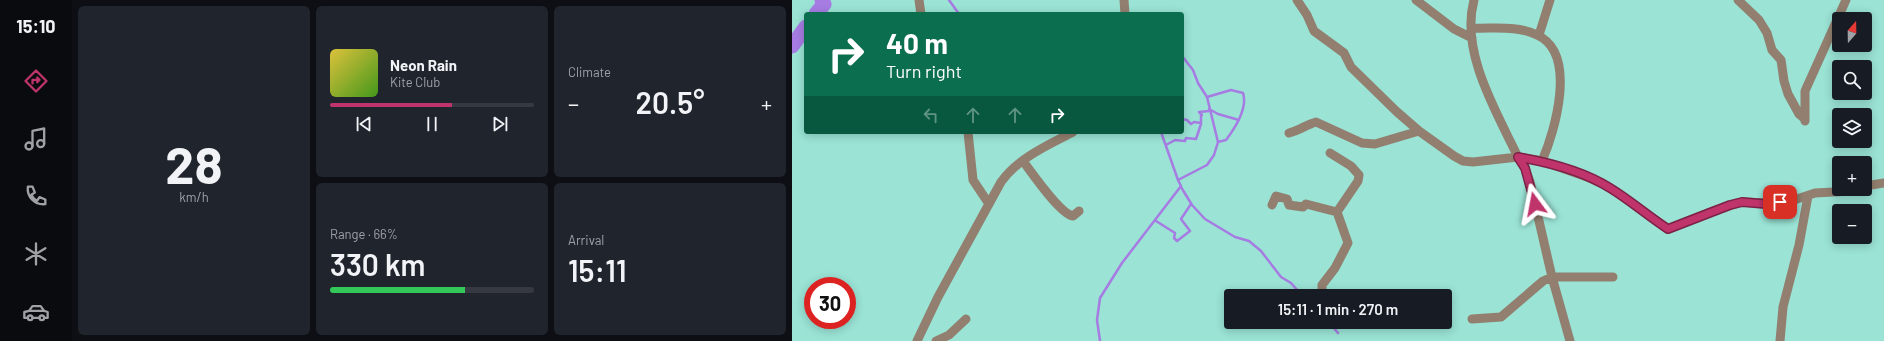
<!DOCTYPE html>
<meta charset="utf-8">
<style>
body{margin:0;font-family:Barlow,sans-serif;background:#20242c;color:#f1f3f6;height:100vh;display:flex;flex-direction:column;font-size:15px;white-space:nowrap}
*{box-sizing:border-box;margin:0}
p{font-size:13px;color:#9ea1a6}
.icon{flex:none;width:22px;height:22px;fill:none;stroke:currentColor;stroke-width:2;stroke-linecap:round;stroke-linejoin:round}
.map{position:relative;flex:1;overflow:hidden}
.panel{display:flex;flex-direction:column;gap:6px;padding:6px;background:#0d0f14;width:720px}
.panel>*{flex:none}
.top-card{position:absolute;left:12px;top:12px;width:380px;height:122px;border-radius:4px;box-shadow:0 2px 10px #0003;background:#0b6e4f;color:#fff;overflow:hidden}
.needle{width:26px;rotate:20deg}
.fabs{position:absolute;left:1040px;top:12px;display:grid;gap:8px}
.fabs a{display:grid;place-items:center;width:40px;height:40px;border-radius:4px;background:#171b24;box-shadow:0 2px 10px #0003;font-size:20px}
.speed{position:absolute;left:12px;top:277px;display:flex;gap:8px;font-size:20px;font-weight:700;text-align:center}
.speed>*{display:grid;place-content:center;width:52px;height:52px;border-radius:50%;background:#171b24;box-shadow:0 2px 10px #0003;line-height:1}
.speed .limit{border:6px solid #d22;background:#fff;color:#111}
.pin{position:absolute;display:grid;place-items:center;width:34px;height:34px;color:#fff;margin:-17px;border-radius:8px;box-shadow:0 2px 6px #0006}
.me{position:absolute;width:44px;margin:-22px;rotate:347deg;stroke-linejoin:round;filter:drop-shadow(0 0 3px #0008)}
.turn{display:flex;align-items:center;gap:14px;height:84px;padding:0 16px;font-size:18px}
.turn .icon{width:52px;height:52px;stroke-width:2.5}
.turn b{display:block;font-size:28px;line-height:34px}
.lanes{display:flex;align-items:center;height:38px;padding:0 16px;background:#0003;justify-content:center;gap:20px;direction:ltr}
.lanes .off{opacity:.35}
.big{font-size:30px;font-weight:600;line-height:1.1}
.panel .tile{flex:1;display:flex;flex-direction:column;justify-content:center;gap:6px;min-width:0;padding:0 14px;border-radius:6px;background:#20242c}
.panel .dial{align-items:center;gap:0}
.dial b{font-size:52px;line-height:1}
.song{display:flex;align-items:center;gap:12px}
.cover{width:48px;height:48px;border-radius:6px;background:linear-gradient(135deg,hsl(50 70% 55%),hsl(100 70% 35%))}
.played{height:4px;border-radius:2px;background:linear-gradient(90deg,#bf346b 60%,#363941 60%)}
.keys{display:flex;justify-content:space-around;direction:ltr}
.heat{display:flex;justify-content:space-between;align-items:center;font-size:22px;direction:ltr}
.charge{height:6px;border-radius:3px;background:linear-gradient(90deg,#34c759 66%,#363941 0)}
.panel .tiles{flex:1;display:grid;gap:6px;grid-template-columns:repeat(3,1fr)}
.tile:first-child{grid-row:span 2}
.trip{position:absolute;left:432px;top:289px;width:228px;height:40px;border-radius:4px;background:#171b24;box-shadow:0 2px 10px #0003;font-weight:600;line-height:40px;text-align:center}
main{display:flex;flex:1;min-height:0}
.tabs{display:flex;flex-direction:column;width:72px;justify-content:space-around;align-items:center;background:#090b0e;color:#9ea1a6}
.tabs .icon{width:28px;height:28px}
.tabs .on{color:#bf346b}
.tabs b{font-size:18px;color:#f1f3f6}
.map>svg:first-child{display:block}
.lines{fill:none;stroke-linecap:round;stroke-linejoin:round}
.stream{stroke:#a67ce3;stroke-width:2.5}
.river{stroke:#a67ce3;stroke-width:15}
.street{stroke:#927f6f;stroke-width:9}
.route-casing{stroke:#7c2246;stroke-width:10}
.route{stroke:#bf346b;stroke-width:7}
</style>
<main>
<nav class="tabs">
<b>15:10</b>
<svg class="icon on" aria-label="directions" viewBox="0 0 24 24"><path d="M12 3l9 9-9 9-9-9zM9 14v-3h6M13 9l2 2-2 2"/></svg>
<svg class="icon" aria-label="music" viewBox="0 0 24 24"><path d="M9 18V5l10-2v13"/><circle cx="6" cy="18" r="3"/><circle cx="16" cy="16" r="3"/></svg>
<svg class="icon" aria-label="phone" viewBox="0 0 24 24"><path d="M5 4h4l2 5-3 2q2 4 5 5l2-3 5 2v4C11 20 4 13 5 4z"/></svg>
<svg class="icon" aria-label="climate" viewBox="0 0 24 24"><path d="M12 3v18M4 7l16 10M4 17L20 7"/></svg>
<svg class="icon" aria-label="car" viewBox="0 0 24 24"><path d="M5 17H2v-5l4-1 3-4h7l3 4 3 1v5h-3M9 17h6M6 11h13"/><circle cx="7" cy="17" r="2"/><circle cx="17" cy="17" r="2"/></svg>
</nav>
<section class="panel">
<div class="tiles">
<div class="tile dial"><b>28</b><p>km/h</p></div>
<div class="tile">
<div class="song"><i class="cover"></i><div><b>Neon Rain</b><p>Kite Club</p></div></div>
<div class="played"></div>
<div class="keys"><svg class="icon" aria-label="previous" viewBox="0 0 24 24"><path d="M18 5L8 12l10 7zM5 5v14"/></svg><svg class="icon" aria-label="pause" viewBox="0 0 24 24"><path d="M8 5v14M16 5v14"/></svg><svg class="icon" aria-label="next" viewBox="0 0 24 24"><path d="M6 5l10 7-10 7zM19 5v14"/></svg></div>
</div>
<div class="tile"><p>Climate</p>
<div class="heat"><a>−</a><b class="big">20.5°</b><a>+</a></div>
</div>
<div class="tile"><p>Range · 66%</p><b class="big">330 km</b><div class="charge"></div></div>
<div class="tile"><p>Arrival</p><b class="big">15:11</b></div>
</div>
</section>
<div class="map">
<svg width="1092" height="341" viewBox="0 0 1092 341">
<rect width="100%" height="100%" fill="#9ae3d5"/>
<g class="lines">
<path class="stream" d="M157 0 167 14
M415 97 439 90 451 93C456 108 443 128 434 140L426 142
M417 109 426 114 447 120
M390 119 395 120 399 124 402 122 409 123
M369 132 386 180
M374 145 383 140 393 141 394 138 404 139 409 124V115H410L407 112 417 111
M389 187 400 205 413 219 443 237 457 241 469 251 489 277 499 283 507 292H512L514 296
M364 221 383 233 382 238 385 241 398 231 389 219 399 204
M537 322 546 333
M308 341 305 320 308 298 330 263 389 186 386 180 415 165 422 155 426 142 415 97 406 83 401 70 390 56"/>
<path class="river" d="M24 14 32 4 30 0
M0 46 14 27"/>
<path class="street" d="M127 0 129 14
M332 0 333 14
M505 0 515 15 522 31 552 53 559 67 604 111 627 131 662 156 671 161 681 162 726 157 750 161 795 177 817 187 876 229 921 211 950 202 974 203 1002 200 1023 193 1060 191 1063 189
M624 0 662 29 680 38
M682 0C668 52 704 111 726 157L733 168 738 182 760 277 778 341
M946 0 967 20 975 33 980 50 989 60 992 81 996 94 1007 114 1013 119
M679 28C701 29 725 25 745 35 786 53 763 131 750 161
M747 35 758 0
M1013 121V91L1054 0
M176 132 181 180 197 204
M497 133C508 130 514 125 524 122L570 143 583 144 627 131
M231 161C240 173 268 214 281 216L287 211
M1073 186 1092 183
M480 205 484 196 495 199 497 205 511 207 514 204 545 212
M530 292V285L543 268 556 243 545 212 566 181 567 175 559 166 538 153
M680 319 709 317 751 281 760 277H821
M125 341 146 297 209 182C226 158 256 145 281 132
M144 341 157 335 174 319
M988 341 991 307 1007 245 1016 196"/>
</g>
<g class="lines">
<g class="route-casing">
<path id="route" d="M743 204 733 168 726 157C755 162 793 172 818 188 838 200 856 216 876 229L938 205 950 202 974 204 988 202"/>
</g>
<use href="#route" class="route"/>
</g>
</svg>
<div class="fabs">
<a><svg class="needle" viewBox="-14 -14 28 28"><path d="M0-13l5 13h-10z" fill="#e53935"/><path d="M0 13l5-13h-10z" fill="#9ea1a6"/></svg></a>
<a><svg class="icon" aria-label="search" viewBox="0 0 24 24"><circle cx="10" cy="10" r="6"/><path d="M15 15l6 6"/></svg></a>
<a><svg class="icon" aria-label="layers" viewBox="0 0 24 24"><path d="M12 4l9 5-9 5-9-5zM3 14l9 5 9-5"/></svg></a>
<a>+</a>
<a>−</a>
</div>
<div class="speed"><div class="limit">30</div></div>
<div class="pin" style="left:988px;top:202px;background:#d93025"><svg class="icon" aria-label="arrive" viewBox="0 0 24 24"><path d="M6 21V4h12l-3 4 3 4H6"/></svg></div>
<svg class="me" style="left:743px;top:204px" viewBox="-20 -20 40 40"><path d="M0-17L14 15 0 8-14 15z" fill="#bf346b" stroke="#fff" stroke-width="4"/></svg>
<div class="trip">15:11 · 1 min · 270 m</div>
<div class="top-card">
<div class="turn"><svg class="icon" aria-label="right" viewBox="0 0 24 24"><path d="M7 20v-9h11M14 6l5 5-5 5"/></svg><div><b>40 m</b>Turn right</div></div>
<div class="lanes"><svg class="icon off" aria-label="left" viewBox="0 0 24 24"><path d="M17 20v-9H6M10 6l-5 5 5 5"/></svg><svg class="icon off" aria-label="ahead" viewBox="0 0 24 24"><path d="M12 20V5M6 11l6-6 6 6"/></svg><svg class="icon off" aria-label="ahead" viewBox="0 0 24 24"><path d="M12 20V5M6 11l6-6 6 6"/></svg><svg class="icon" aria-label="right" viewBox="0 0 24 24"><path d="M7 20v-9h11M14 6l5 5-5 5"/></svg></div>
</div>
</div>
</main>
